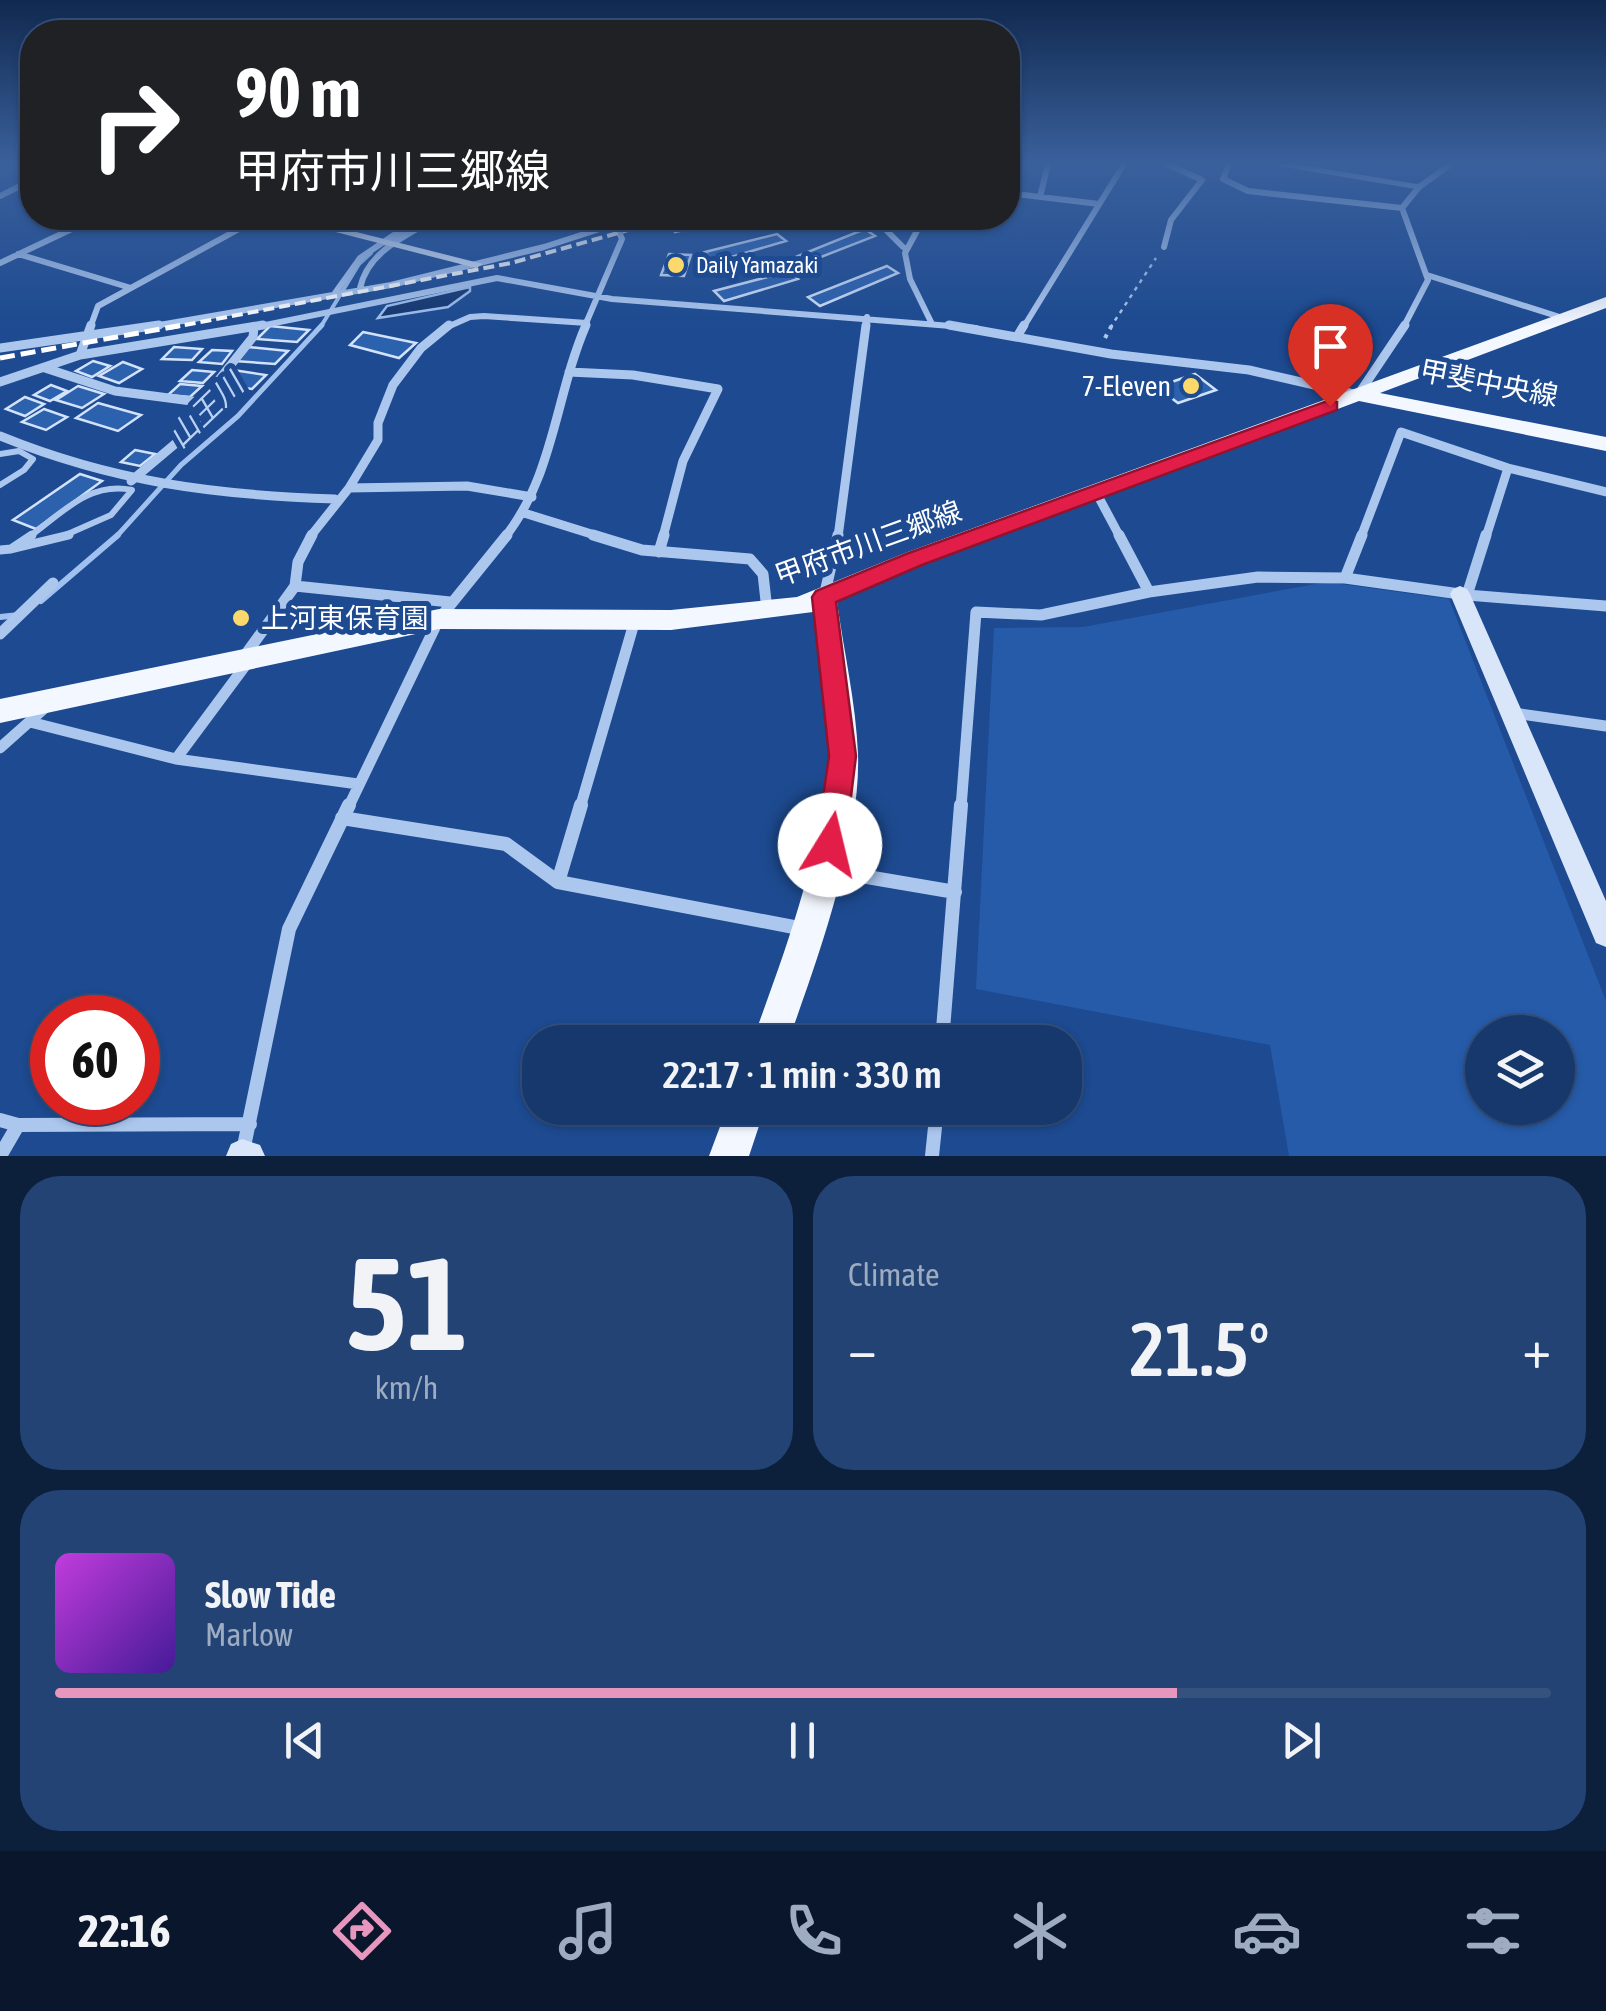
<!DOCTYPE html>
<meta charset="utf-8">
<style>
body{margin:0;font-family:"Asap Condensed","Noto Sans JP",sans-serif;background:#234374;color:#f1f3f6;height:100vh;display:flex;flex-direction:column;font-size:38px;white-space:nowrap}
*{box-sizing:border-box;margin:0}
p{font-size:32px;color:#9eacc2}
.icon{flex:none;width:55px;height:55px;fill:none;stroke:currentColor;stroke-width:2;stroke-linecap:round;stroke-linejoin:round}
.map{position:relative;height:1156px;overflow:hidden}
.details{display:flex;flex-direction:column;gap:20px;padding:20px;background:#0c1f3b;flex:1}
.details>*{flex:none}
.banner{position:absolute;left:20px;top:20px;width:1000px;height:210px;border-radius:40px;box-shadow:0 2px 8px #0004,0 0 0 2px #35527f;background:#202124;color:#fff;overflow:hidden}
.fabs{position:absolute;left:1465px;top:1015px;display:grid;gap:20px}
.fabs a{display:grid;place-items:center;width:110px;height:110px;border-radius:50%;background:#16386c;box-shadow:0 2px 8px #0004,0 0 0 2px #35527f;font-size:50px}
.speed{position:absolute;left:30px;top:995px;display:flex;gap:20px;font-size:50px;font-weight:700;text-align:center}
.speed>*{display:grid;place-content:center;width:130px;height:130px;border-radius:50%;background:#16386c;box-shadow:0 2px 8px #0004,0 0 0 2px #35527f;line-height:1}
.speed .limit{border:15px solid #d22;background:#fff;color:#111}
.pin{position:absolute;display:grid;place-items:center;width:85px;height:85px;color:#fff;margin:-102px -42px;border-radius:50% 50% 50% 0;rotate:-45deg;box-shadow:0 0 10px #0007}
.pin .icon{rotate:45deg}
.me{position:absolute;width:110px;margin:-55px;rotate:9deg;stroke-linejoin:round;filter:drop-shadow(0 0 8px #0008)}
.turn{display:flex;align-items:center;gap:35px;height:210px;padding:0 50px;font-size:45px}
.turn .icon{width:130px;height:130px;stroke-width:2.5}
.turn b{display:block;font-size:70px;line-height:85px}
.big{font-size:75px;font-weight:600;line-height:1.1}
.details .card{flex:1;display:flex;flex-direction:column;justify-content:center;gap:15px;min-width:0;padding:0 35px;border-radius:40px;background:#234374}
.details .dial{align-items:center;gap:0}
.dial b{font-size:130px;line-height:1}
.song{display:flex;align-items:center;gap:30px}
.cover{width:120px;height:120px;border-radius:15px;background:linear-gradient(135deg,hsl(290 70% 55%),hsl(260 70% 35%))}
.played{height:10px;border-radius:5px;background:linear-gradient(90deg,#e797bd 75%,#35527f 75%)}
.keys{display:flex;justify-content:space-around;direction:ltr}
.heat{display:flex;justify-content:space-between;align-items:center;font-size:55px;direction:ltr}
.details .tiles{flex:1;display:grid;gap:20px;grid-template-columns:1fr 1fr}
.card:last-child{grid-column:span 2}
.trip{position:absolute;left:522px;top:1025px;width:560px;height:100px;border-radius:40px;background:#16386c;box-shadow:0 2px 8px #0004,0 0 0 2px #35527f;font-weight:600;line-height:100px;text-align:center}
.tabs{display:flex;height:160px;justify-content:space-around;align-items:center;background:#09162b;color:#9eacc2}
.tabs .icon{width:70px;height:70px}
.tabs .selected{color:#e797bd}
.tabs b{font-size:45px;color:#f1f3f6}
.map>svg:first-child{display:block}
.green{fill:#265ba9;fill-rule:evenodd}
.water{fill:#14376e;stroke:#a0c1ef;stroke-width:2.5}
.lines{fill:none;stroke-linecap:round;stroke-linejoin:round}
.stream-far2{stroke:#a0c1ef;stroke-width:4}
.stream-far1{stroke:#a0c1ef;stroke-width:5}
.stream{stroke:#a0c1ef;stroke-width:6}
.building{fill:#2c61ae;stroke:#d2e2fa;stroke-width:2.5}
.path-far1{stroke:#acc7ee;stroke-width:2.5;stroke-dasharray:4 5;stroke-linecap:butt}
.path{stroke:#acc7ee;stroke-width:4;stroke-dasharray:4 6;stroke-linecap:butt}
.lane-far2{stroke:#acc7ee;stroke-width:5}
.lane-far1{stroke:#acc7ee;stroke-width:6}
.lane{stroke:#acc7ee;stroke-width:9}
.street-far3{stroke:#acc7ee;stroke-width:6}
.street-far2{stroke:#acc7ee;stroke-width:9}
.street-far1{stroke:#acc7ee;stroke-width:11}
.street{stroke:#acc7ee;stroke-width:14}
.secondary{fill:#d9e6fa;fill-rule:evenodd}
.primary{fill:#f3f7ff;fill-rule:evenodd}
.rail-far1{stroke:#fff;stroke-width:4;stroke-dasharray:11 5;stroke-linecap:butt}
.rail{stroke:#fff;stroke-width:5;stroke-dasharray:15 6;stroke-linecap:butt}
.route{fill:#e11d48;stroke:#92132f;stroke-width:2.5}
.poi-dot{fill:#fdd96b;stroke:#1d4a90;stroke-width:4}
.labels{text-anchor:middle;stroke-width:10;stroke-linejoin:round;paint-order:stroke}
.far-poi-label{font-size:22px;fill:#fff;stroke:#1d4a90;text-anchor:start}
.street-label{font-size:28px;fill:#fff;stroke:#1d4a90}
.poi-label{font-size:28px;fill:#fff;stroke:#1d4a90;text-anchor:end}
.water-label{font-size:30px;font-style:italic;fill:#b8d1f5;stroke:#1d4a90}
</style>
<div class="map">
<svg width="1606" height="1156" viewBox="0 0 1606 1156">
<rect width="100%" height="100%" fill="#1d4a90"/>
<path class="green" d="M1326 582 1449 599 1606 1001V1156H1289L1270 1045 976 989 994 628 1083 627ZM1482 1032H1558V1108H1482Z"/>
<path class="water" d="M470 287V291L448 307 378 318 387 306Z"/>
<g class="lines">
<path class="stream-far2" d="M386 244 427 218
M320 328 359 264 371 253"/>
<path class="stream-far1" d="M116 537 181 465 238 416 322 325"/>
<path class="stream" d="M41 601 118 535
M0 617 19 615"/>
</g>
<path class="building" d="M699 218H734L675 232 669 225Z
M865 229 875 236 808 262 798 256Z
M777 234 786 241 714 262 705 252Z
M669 254 691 255 684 276 661 275Z
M887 266 898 273 820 306 808 297Z
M790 271 798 279 724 301 714 291Z
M270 326 309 330 297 342 257 339Z
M363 332 416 343 399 358 350 345Z
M174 347 202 349 192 360 162 359Z
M248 347 288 351 275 364 234 361Z
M212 350 232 351 222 364 199 362Z
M93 361 110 366 92 377 76 371Z
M123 362 142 369 119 383 99 376Z
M192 370 214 372 203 383 180 381Z
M233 370 266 375 252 389 218 385Z
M1195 374 1216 390 1178 403 1157 387Z
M180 384 202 386 190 397 168 395Z
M51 385 67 391 50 401 34 395Z
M78 386 104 394 82 408 56 400Z
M25 397 44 404 25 416 6 409Z
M98 403 141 415 118 431 76 418Z
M44 409 67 417 46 430 22 422Z
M135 450 155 454 140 466 121 462Z
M80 474 102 481 36 529 13 520Z"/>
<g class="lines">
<path class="path-far1" d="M1110 328 1156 258"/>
<path class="path" d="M1105 338 1112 325"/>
<path class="lane-far2" d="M1281 164 1419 187"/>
<path class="lane-far1" d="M0 454 19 451 33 459 24 470 0 485
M29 537C61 514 89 481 132 490L111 515 61 537"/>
<path class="lane" d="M11 549 32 535
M11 549 69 535
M0 550 11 549"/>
<path class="street-far3" d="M1229 164 1223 179 1248 191 1402 208
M1008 193 1099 204
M0 196 32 180
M1040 197 1048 164
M881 218 887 231 903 247
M1164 247 1171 220 1202 180 1167 164
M18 254 131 288
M0 263 95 218
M1427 275 1563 318
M360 288C368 251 406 236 436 218
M335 293 360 258 419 218
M932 324 910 279 905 253 918 229 935 218
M90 328 98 306 259 218
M142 328 391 285 544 247 618 223 634 224 652 218
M250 328 497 278 612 299 976 328
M445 328 470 317 484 316 587 323
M584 328 622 239 613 218
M866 328 867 317
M1023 328 1124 164
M1403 328 1428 280 1402 208 1419 187 1451 164"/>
<path class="street-far2" d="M949 325 1111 354 1249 370 1358 395 1405 325
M1018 335 1024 325
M0 348 159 325
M80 355 91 325
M45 368 115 391 207 403 213 412 131 481
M569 372 633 375 718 389 683 461 663 537
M0 382 80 355 263 325
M201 402 253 337 254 327
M0 436C113 482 214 495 335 499
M349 488 378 440V423L393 385 421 348 449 325
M1097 494 1120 537
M524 513 601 537
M310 537 349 488 467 486 532 497
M505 537C554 475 555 397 586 325
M838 537 866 325
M1361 537 1401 432 1508 468 1606 492
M1486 537 1508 468"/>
<path class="street-far1" d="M312 535 298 562 295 586 450 602
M593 535 642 550 750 559 763 574 767 610
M1119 535 1149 592
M659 552 664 535
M1345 578 1362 535
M1467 595 1486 535
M824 597 838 535
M0 634 53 583
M243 658 295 586
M1513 713 1606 726
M30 722 176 759 358 784
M0 748 47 706
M176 759 248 662
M348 808 439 619 507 535
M580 808 635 620
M961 808 976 612 1041 615 1149 592 1258 577 1345 578 1467 595 1606 606"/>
<path class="street" d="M342 818 506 844 558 882 804 929
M832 871 955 892
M558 882 581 805
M942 1042 961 805
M0 1120 18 1125 250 1124
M0 1156 18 1125
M242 1156 289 929 349 805
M932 1156 937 1108"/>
<path class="secondary" d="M281 218H301L483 264 476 268Z
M1460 586 1467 589 1470 594 1606 901V947L1596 943 1450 594 1453 589Z
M242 1139 260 1145 265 1156H226L231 1144Z"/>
<path class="primary" d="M1606 297V308L1380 393 1606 437V451L1359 401 923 565 837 602C844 652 856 703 858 754 861 840 817 961 788 1042H752C785 951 821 857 828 759 831 714 818 657 813 612L671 630 439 629 0 723V699L439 609 671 610 797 597 905 553Z
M727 1108H765L749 1156H709Z"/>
<path class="rail-far1" d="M169 328 511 263 671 218"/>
<path class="rail" d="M0 358 183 325"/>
</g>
<linearGradient id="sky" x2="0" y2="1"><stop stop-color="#10294f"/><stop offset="0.5" stop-color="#3a609c"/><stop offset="1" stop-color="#3a609c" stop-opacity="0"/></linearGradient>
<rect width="1606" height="326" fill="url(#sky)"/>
<path class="route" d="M1330 400 1337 402V410L922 565 836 602 856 756 845 845 841 855 830 859 820 855 816 845 829 756 812 597 816 591 906 554Z"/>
<g class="poi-dot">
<circle cx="676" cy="265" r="10"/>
<circle cx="1191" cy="386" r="10"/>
<circle cx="241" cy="618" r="10"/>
</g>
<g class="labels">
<g class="far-poi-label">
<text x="696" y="273">Daily Yamazaki</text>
</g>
<g class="street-label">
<text transform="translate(1489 383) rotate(11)" y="10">甲斐中央線</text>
<text transform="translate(868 543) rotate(-20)" y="10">甲府市川三郷線</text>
</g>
<g class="poi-label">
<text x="1171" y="396">7-Eleven</text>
<text x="261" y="628" text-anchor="start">上河東保育園</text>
</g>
<g class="water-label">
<text transform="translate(206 411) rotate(-44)" y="10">山王川</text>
</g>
</g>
</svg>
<div class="fabs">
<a><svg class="icon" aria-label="layers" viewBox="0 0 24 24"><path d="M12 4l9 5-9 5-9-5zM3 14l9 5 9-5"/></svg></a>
</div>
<div class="speed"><div class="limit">60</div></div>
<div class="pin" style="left:1330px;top:406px;background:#d93025"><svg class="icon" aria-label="arrive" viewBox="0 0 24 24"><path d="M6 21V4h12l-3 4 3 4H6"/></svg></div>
<svg class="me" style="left:830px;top:845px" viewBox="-20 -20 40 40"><circle r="19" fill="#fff"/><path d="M0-13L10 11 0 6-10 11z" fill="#e11d48"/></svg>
<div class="trip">22:17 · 1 min · 330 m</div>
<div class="banner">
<div class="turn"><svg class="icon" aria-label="right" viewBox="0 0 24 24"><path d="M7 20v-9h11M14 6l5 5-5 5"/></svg><div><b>90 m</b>甲府市川三郷線</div></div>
</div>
</div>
<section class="details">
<div class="tiles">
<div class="card dial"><b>51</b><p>km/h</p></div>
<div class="card"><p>Climate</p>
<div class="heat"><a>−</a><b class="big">21.5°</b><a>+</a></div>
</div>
<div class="card">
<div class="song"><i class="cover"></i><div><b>Slow Tide</b><p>Marlow</p></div></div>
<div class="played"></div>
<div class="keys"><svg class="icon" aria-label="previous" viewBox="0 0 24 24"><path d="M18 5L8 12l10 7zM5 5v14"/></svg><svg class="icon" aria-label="pause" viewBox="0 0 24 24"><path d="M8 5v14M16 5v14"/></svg><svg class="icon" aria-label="next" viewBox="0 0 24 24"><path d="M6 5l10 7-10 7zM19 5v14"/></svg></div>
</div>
</div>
</section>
<nav class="tabs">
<b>22:16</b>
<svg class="icon selected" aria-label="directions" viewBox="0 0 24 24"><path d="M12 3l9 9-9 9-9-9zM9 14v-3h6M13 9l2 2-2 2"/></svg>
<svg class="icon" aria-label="music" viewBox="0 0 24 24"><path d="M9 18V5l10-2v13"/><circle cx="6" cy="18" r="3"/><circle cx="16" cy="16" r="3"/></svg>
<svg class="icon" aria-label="phone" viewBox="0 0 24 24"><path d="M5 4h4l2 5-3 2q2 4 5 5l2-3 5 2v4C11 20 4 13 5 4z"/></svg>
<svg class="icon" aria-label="climate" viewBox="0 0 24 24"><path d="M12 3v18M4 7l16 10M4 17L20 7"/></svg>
<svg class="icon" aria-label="car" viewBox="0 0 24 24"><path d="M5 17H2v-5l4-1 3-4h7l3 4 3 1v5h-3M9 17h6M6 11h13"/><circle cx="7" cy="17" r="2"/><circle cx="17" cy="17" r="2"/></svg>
<svg class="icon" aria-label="filters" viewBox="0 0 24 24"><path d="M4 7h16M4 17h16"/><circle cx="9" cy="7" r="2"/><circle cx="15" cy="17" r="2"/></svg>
</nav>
